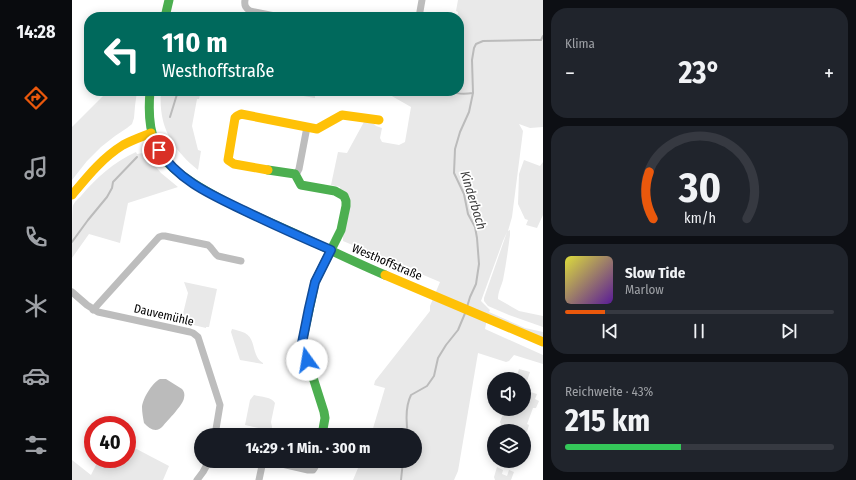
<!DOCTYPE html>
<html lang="de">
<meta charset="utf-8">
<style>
body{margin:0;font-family:"Fira Sans Condensed",sans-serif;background:#20242c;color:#f1f3f6;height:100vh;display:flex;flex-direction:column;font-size:15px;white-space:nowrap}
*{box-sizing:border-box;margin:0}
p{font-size:13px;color:#9ea1a6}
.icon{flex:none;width:22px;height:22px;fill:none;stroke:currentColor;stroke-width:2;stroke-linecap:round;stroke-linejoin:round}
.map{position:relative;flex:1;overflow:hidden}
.drawer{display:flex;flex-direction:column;gap:8px;padding:8px;background:#0d0f14;width:313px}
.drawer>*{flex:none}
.banner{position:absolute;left:12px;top:12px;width:380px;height:84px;border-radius:16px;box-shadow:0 2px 10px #0003;background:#00695c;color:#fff;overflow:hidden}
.controls{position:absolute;left:415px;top:372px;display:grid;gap:8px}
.controls a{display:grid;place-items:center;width:44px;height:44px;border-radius:50%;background:#171b24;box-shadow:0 2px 10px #0003;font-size:20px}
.speed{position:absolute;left:12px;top:416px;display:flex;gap:8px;font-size:20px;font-weight:700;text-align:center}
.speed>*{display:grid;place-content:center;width:52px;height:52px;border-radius:50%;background:#171b24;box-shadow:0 2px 10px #0003;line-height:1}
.speed .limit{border:6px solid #d22;background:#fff;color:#111}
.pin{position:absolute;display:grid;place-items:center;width:34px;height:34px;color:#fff;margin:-17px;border:2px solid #fff;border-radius:50%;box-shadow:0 1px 4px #0007}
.me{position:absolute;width:44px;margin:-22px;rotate:347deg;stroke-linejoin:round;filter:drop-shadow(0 0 3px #0008)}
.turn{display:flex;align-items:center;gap:14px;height:84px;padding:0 12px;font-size:18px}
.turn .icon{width:52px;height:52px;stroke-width:2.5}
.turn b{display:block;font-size:28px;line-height:34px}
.big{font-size:30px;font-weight:700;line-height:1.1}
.drawer .card{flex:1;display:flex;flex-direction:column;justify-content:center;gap:6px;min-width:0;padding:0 14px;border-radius:16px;background:#20242c}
.drawer .dial{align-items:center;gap:0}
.dial svg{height:104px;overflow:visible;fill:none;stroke:#363941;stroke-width:7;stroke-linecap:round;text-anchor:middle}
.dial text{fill:#f1f3f6;stroke:none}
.song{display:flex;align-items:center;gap:12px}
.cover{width:48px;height:48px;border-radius:6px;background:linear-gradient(135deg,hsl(60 70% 55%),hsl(270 70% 35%))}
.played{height:4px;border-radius:2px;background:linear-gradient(90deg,#ea580c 15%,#363941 15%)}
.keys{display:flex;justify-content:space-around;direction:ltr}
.heat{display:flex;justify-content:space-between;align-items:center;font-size:22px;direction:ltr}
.charge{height:6px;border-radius:3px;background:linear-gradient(90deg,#34c759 43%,#363941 0)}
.trip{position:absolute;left:122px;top:428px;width:228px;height:40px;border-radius:20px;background:#171b24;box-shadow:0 2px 10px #0003;font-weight:700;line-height:40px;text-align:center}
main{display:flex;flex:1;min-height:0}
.menu{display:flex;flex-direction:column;width:72px;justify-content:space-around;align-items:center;background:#090b0e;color:#9ea1a6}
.menu .icon{width:28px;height:28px}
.menu .selected{color:#ea580c}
.menu b{font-size:18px;color:#f1f3f6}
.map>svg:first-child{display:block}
.green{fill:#e9e9e9}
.water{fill:#bbb}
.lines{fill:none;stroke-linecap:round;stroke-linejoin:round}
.stream{stroke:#bbb;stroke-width:2}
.street{stroke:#bdbdbd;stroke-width:7}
.fast{stroke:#4caf50;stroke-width:9}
.slow{stroke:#ffc107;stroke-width:9}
.route-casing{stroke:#114b97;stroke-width:10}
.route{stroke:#1a73e8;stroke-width:7}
.labels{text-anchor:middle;stroke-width:3.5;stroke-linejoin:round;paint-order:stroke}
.street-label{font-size:12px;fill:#000;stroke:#fff}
.water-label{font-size:13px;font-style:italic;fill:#3f3f3f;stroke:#fff}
</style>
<main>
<nav class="menu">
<b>14:28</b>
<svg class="icon selected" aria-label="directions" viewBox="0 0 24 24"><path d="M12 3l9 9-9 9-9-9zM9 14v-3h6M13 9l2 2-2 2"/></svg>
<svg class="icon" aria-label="music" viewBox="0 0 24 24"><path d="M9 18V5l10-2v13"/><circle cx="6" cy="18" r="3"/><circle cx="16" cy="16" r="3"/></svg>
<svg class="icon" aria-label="phone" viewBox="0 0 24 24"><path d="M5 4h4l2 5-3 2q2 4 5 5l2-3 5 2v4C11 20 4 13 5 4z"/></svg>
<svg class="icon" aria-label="climate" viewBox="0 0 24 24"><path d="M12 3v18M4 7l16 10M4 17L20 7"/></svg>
<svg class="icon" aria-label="car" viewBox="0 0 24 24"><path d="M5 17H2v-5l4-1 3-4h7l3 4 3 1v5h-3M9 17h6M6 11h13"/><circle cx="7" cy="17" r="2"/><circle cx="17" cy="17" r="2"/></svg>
<svg class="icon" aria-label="filters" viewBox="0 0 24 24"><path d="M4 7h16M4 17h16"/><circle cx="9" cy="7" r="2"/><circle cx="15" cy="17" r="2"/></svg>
</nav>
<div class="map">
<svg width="471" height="480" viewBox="0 0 471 480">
<rect width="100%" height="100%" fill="#fff"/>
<path class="green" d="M386 0H471V127L458 128 447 124 451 131 440 217 436 231 438 230V235C436 250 434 265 431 280 429 287 426 292 426 299L447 311 471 316V327L437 315 416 306 412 301V298L435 232 431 241 409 301 418 310 417 312 453 328 471 332V338L416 314 413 329 471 355V364L442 355 437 361 434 362 406 353 386 471 382 480H281L289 461H343V435H299L313 388 302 385 303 381 358 311V306L368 282 271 241V236L277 213 268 189V187L259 185 266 152 275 153 293 120 300 122 304 126 310 128 308 138 310 142 327 145 333 142 339 107 318 95 293 91H387V17H385L386 12 384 11Z
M36 91H65L63 106 62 118 60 124 55 128 43 136 29 147 15 161 0 180V127Z
M89 91H129L127 99H125L120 126 126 150 129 151 126 170C100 149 86 126 89 91Z
M213 91H264L243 94V98L214 93Z
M64 152 65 154 71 153 74 155 89 173 106 187 56 203 48 243 17 234 0 258C0 250 0 210 1 206 2 202 6 199 9 196 24 178 42 162 64 152Z
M452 160 468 166 471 162V215L465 228 454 225 456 220 453 219 446 204 447 174Z
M112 282 145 289 137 327H134V328L109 322 116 293Z
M160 329C164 330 169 331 173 333 185 340 179 356 191 363V364L168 360 159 332Z
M447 369 458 372 452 390 465 394 463 399 467 401 464 408H461L455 424 457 425 455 432 432 431 428 422 433 409H452V379H444Z
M182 395C189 397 200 397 203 403L199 422 200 427 199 431 173 425 178 400Z
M55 444 97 466 91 480H0V460L19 475 27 459H55Z
M425 467 431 470 430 474 435 476 437 470 442 472 439 480H423L422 477Z"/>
<path class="water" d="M88 379H94L110 389C112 391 113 394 112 398 111 405 96 420 91 426 85 433 78 430 72 423 71 418 70 412 70 407 71 398 80 383 88 379Z"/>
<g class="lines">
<path class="stream" d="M370 91H374
M379 91C386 95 394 94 401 93
M98 117 106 91
M0 242 16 220 35 197 40 188 41 182 65 157
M395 307 398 297 404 284 407 264 405 238 403 227 396 214 392 194 382 173 383 149 388 132 397 112 401 93 400 60 402 48 404 44 411 41 463 40H469L471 36
M336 435C334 422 333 407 339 395L355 386 362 376 366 358 374 345 386 330 394 311
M329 480 331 461"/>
<path class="street" d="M173 0C172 6 174 8 178 11L208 17
M347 17 350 0
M223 174 225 173 227 169 235 127
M0 292 15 305 26 312 118 332 121 333 126 337 148 405 143 435
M21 310 87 237 90 236H93L136 245C140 248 142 253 146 256L169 261
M197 461 236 470H241L243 467 245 461
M125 480 131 472 137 461
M187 480 191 461"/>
<path class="fast" d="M93 17 97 0
M78 91C76 115 77 140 93 160 102 171 115 179 126 186 157 205 190 219 222 233 252 247 282 262 313 275
M196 170 223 174 229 185 263 191 272 196 274 201V206L269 230 243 282 230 343 252 412 253 418 250 435"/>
<path class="slow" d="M196 170 162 164 156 160 163 118 165 116 169 114 245 129 270 115 307 120
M0 195C15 177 30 158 51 145 60 140 69 137 79 133
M313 275 471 342"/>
</g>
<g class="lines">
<g class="route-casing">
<path id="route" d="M87 150C106 181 142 196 173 211 202 225 231 238 259 250L243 282 237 308 230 343 235 360"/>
</g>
<use href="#route" class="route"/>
</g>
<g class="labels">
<g class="street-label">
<text transform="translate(315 262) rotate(23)" y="4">Westhoffstraße</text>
<text transform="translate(92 315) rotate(13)" y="4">Dauvemühle</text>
</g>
<g class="water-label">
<text transform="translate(402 200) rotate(73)" y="5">Kinderbach</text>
</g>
</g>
</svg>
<div class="controls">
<a><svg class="icon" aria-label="sound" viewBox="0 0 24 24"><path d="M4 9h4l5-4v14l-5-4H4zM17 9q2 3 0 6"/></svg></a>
<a><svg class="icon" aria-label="layers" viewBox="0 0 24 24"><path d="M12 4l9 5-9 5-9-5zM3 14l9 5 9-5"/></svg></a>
</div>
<div class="speed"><div class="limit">40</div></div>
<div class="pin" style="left:87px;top:150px;background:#d93025"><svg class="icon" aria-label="arrive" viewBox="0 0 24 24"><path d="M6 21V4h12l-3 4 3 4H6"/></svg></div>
<svg class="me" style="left:235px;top:360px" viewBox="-20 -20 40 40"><circle r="19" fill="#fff"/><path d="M0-13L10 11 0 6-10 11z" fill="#1a73e8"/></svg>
<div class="trip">14:29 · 1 Min. · 300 m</div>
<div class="banner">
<div class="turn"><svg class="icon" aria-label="left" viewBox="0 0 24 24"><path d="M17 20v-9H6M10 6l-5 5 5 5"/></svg><div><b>110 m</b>Westhoffstraße</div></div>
</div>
</div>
<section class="drawer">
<div class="card"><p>Klima</p>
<div class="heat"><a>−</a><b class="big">23°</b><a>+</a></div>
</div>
<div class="card dial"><svg viewBox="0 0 100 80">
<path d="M14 69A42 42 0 1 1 86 69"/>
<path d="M14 69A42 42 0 0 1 11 33" stroke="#ea580c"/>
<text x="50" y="56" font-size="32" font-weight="700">30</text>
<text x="50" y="72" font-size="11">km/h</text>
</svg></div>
<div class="card">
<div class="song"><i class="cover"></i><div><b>Slow Tide</b><p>Marlow</p></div></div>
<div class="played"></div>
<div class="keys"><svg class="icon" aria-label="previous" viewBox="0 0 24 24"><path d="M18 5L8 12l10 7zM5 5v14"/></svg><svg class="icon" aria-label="pause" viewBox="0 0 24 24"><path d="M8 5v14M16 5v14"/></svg><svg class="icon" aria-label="next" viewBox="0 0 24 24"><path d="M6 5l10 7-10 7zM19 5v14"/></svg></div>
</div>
<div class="card"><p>Reichweite · 43%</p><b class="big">215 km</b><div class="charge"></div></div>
</section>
</main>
